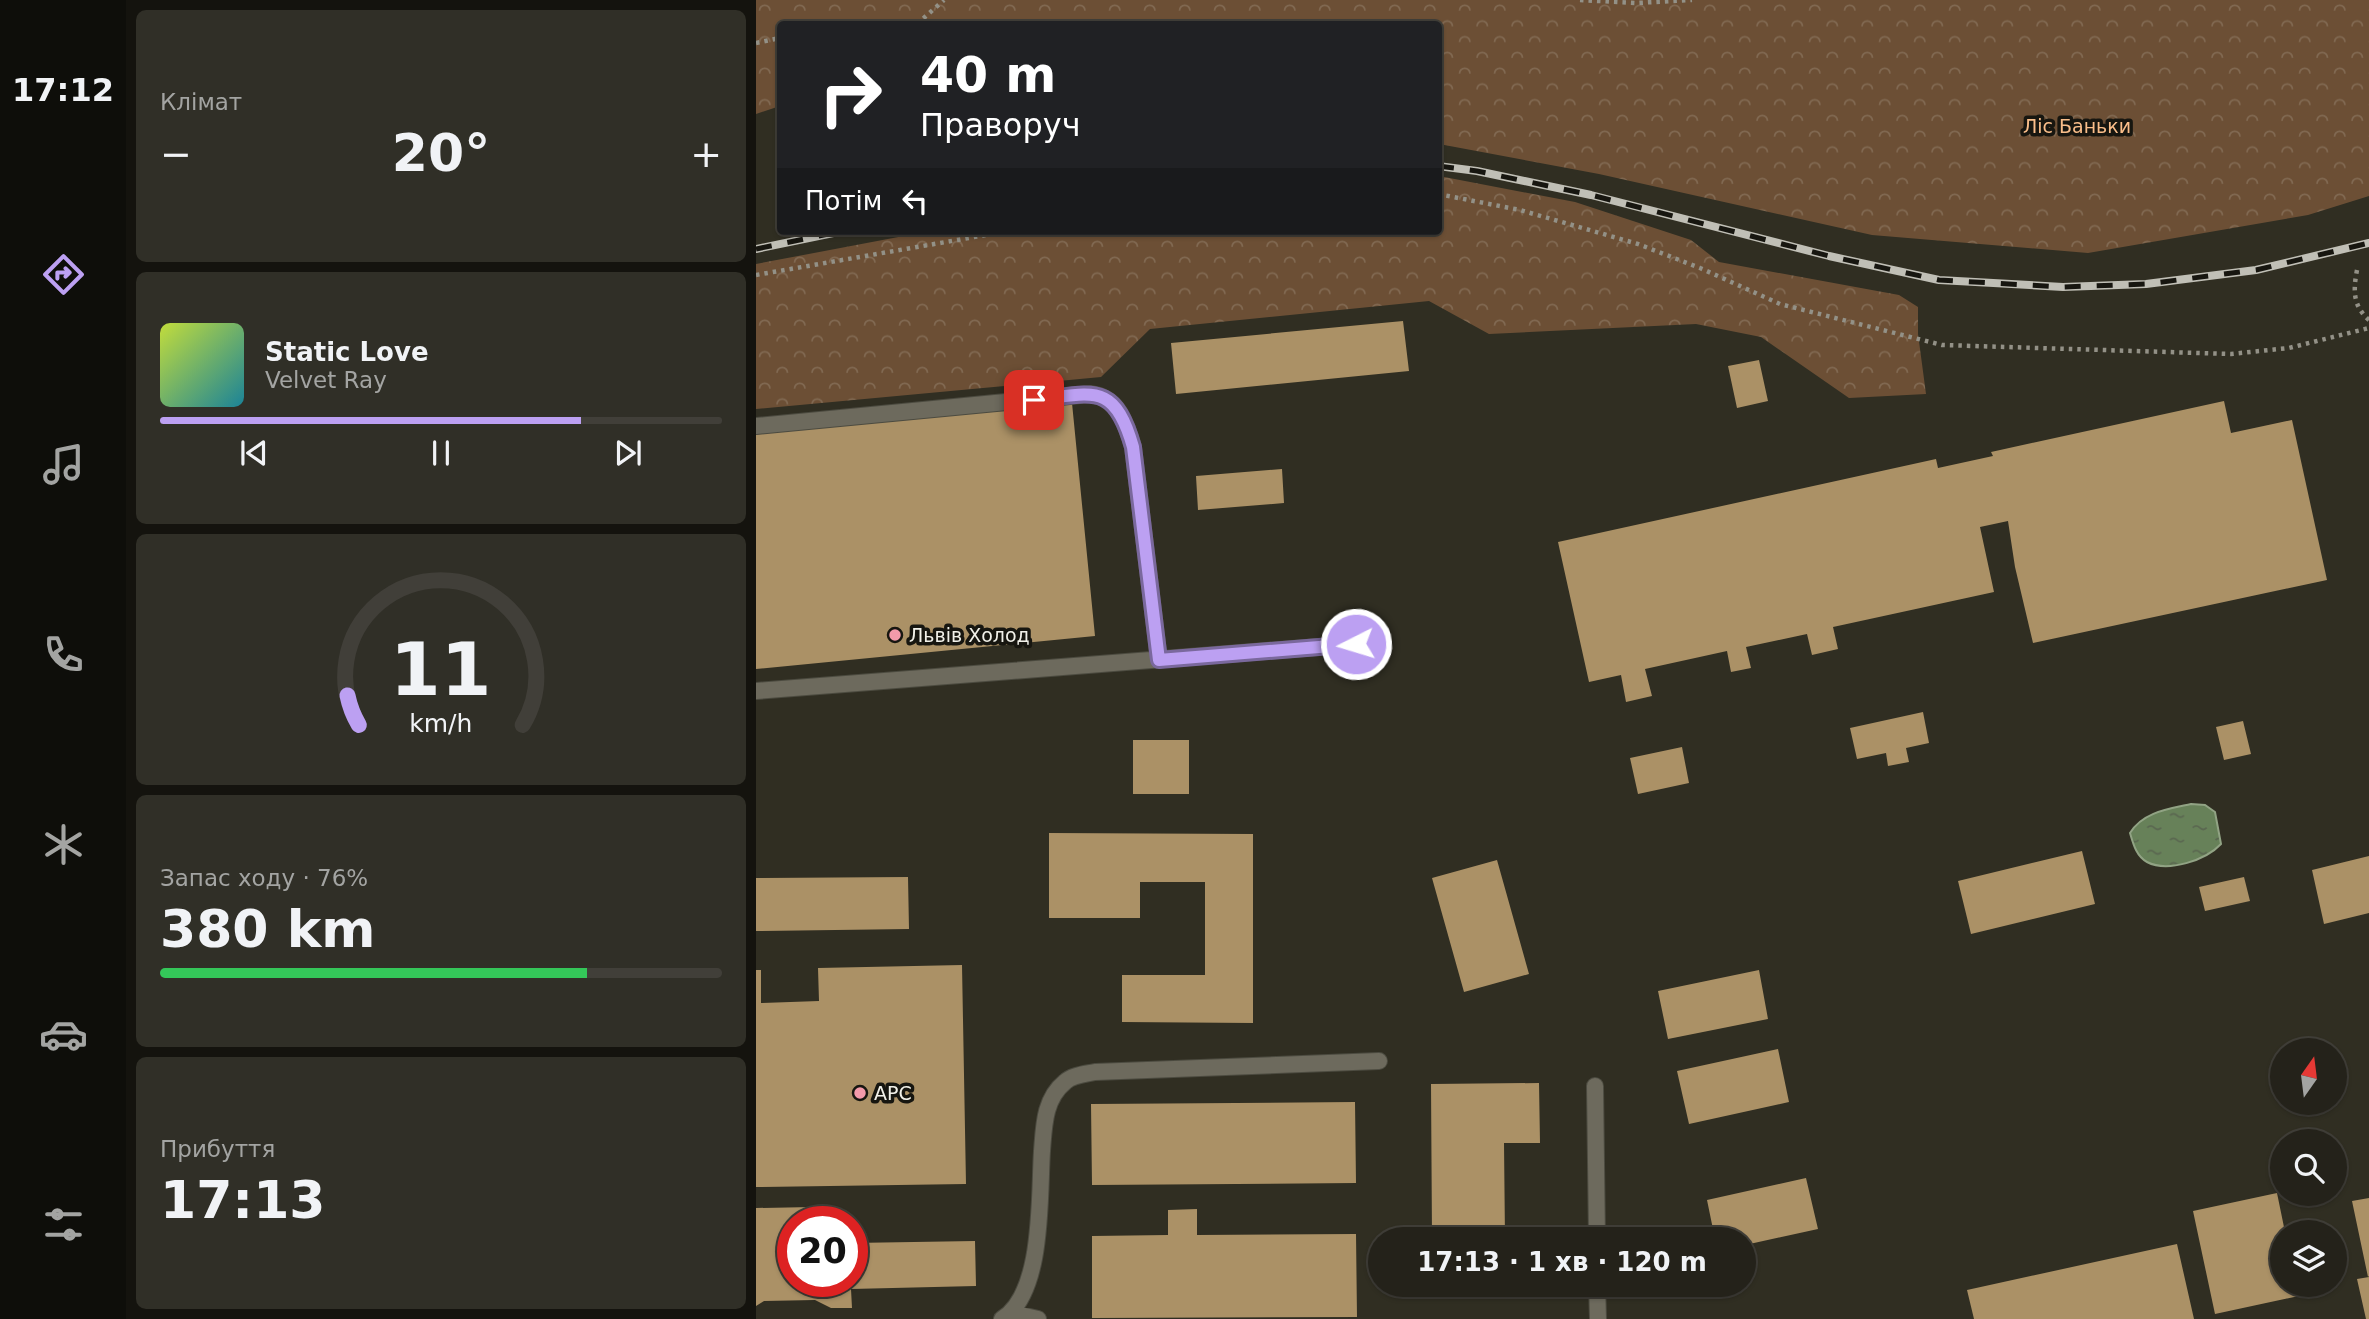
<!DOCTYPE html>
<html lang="uk">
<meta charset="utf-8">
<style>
body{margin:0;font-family:"DejaVu Sans",sans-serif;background:#302f27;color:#f1f3f6;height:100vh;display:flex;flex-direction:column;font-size:26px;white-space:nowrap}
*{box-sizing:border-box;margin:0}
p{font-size:23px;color:#a3a4a2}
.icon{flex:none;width:38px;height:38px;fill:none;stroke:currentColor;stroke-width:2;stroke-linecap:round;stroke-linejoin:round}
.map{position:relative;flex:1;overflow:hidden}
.drawer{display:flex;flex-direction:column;gap:10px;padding:10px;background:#14130e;width:630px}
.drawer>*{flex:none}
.hud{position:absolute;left:21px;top:21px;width:665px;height:214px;border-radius:7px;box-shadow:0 2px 5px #0004,0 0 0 2px #413f39;background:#202124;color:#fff;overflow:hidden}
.needle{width:46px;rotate:14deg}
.tools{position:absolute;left:1514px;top:1038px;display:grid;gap:14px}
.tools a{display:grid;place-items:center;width:77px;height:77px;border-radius:50%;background:#24221a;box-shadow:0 2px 5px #0004,0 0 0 2px #413f39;font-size:35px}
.speed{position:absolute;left:21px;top:1206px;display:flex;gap:14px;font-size:35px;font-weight:700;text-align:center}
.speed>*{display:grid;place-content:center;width:91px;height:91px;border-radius:50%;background:#24221a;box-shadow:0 2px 5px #0004,0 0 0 2px #413f39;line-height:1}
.speed .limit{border:10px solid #d22;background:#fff;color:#111}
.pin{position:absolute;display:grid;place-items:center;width:60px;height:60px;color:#fff;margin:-30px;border-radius:14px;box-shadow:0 4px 10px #0006}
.me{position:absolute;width:77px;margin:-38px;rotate:265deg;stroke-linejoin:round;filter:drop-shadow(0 0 5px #0008)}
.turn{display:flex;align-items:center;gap:24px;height:147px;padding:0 28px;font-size:32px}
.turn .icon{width:91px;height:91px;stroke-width:2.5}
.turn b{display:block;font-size:49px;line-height:60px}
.then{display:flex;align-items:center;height:66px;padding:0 28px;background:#0003;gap:14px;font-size:26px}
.big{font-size:52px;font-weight:800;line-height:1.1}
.drawer .card{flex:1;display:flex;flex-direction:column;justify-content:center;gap:10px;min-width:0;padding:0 24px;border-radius:10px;background:#302f27}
.drawer .dial{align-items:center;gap:0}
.dial svg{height:182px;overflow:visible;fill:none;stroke:#413f39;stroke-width:7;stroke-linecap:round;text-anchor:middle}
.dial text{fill:#f1f3f6;stroke:none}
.song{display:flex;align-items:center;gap:21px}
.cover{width:84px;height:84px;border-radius:10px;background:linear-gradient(135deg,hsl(70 70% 55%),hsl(190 70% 35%))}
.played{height:7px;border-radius:4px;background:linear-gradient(90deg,#bca0f2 75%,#413f39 75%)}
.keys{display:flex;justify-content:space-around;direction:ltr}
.heat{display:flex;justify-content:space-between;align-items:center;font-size:38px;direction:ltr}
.charge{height:10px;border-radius:5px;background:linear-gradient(90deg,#34c759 76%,#413f39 0)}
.trip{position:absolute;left:612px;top:1227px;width:388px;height:70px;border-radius:35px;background:#24221a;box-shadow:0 2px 5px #0004,0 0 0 2px #413f39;font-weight:800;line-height:70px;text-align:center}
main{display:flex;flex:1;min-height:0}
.menu{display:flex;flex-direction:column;width:126px;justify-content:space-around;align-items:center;background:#0e0e0a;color:#a3a4a2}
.menu .icon{width:49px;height:49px}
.menu .on{color:#bca0f2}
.menu b{font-size:32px;color:#f1f3f6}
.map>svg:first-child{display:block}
.forest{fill:url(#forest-crowns)}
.water{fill:url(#water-ripples);stroke:#91a384;stroke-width:2}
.building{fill:#ab9166}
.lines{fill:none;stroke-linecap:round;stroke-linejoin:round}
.service-casing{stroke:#4c4b40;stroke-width:18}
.path{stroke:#939187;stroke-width:4.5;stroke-dasharray:3.5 5;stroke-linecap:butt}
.service{stroke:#6d6a5d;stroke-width:16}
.rail-casing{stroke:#c0bfb6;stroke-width:8}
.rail{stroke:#171610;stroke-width:5;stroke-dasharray:16;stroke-linecap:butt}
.route-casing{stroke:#7a689d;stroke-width:18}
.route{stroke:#bca0f2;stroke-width:12}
.poi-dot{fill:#f39aaa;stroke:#171610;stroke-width:2.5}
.labels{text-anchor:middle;stroke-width:7;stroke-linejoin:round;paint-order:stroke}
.park-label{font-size:19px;fill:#fabe8a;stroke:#171610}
.poi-label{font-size:19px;fill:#f2f1e9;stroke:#171610;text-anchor:start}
</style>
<main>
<nav class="menu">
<b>17:12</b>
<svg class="icon on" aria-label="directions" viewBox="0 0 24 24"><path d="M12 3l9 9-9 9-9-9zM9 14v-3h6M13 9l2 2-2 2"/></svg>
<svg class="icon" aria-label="music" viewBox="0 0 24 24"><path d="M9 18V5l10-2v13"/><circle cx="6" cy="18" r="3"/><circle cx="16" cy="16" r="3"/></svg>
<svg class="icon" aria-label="phone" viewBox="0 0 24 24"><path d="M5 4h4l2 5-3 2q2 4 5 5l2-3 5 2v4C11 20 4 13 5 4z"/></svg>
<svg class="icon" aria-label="climate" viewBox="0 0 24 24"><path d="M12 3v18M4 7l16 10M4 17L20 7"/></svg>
<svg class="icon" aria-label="car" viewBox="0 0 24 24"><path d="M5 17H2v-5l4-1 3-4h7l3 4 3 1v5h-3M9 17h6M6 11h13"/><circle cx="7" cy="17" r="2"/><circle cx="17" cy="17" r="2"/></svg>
<svg class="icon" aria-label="filters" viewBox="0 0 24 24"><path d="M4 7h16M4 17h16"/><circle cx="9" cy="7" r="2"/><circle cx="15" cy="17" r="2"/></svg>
</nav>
<section class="drawer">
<div class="card"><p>Клімат</p>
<div class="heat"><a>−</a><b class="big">20°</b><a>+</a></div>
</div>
<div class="card">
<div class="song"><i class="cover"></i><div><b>Static Love</b><p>Velvet Ray</p></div></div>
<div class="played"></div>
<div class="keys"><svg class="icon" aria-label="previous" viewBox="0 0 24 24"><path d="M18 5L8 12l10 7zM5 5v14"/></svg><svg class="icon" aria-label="pause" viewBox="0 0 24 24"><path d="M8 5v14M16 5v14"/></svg><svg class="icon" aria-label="next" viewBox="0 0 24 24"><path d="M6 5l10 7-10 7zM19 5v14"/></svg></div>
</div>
<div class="card dial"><svg viewBox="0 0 100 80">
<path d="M14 69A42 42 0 1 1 86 69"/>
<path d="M14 69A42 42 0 0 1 9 56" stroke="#bca0f2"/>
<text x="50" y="56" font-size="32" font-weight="700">11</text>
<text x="50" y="72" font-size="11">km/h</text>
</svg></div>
<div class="card"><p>Запас ходу · 76%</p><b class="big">380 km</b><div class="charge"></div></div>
<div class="card"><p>Прибуття</p><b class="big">17:13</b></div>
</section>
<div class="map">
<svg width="1613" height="1319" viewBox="0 0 1613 1319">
<defs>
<pattern id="forest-crowns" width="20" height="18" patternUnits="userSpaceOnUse" patternTransform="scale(1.75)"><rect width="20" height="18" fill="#6c4f35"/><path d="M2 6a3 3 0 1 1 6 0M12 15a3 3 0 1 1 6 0" fill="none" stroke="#816952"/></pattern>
<pattern id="water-ripples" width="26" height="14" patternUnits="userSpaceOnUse" patternTransform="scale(1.75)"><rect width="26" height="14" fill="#678159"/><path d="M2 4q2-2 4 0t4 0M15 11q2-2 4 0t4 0" fill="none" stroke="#5a6750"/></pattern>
</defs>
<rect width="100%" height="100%" fill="#302e22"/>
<path class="forest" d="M0 0H1613V196L1552 215 1332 253 1116 235 843 174 683 144 682 24H24V106L0 114Z
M683 176 819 202 935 240 963 262 1143 295 1162 307V334L1170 394 1093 398 1005 337 940 324 733 334 673 301 394 329 345 377 0 409V264L174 231H682Z"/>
<path class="water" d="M1435 804 1449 805 1459 812 1465 844C1450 860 1412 873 1391 862 1380 856 1377 843 1374 833 1387 812 1412 809 1435 804Z"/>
<path class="building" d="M647 321 653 371 420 394 415 343Z
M1003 360 1012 401 981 408 972 366Z
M1468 401 1475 433 1536 420 1571 580 1277 643 1259 567 1252 521 1224 527 1238 592 1077 627 1082 649 1056 655 1051 634 990 647 995 668 975 672 971 651 889 669 896 696 870 702 865 675 833 682 802 542 1180 459 1182 468 1237 456 1235 452Z
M316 403 339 636 0 669V434Z
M526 469 528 503 442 510 440 476Z
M1167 712 1173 743 1150 748 1153 762 1132 766 1130 753 1101 759 1094 728Z
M1487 721 1495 754 1468 760 1460 727Z
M377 740H433V794H377Z
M926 747 933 783 882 794 874 758Z
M293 833 497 834V1023L366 1022V975H449V882H384V918H293Z
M1326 851 1339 904 1215 934 1202 881Z
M1613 856V913L1568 924 1556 870Z
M741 860 773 974 708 992 676 878Z
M152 877 153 929 0 931V878Z
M1488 877 1494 901 1449 911 1443 887Z
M206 965 210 1184 0 1187V970H5V1003L63 1001 62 968Z
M1003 970 1012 1019 912 1039 902 991Z
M1022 1049 1033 1102 933 1124 921 1071Z
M783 1083 784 1143H748L749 1239H676L675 1084Z
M599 1102 600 1183 336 1185 335 1104Z
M1050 1178 1062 1229 989 1245V1239H959L951 1200Z
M1521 1193 1529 1232H1526V1284H1541L1543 1296 1459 1314 1437 1211Z
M1613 1198V1276L1612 1277 1596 1201Z
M57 1207V1222H37V1281H96V1243L219 1241 220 1286 95 1289 96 1308H75L59 1300 8 1301 0 1306V1208Z
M441 1209V1235L600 1234 601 1317 336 1318V1236L412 1235V1210Z
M1421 1244 1438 1319H1218L1211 1290Z
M1613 1277V1319H1610L1601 1279Z
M676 1284H803V1290H676Z"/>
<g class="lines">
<g class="service-casing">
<path id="service" d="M0 426 334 394C362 397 370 423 377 447L403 660
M0 691 600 644
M839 1086 841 1239
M841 1284 842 1319
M256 1313 282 1319
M246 1319C288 1293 283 1196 286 1151 288 1126 288 1099 309 1082 316 1075 330 1074 339 1072L623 1061"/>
</g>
<path class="path" d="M824 0 880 3 936 0
M101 24 113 22 131 24
M161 24 188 0
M0 43 24 38
M682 194 764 210 882 244 944 268 1024 304 1186 345 1475 354 1533 348 1613 328
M1601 270C1597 291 1597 306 1613 320
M0 275 253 231"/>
<use href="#service" class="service"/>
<g class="rail-casing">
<path id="rail" d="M682 166 721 171 835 195 1073 256 1183 280 1307 287 1390 284 1500 270 1613 243
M0 249 87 231"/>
</g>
<use href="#rail" class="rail"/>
</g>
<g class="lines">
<g class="route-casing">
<path id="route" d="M278 400C336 394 358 380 377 447L403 660 600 644"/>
</g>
<use href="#route" class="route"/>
</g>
<g class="poi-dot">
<circle cx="139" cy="635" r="7"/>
<circle cx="104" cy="1093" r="7"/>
</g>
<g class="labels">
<g class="park-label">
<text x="1321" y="133">Ліс Баньки</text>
</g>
<g class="poi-label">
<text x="153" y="642">Львів Холод</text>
<text x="118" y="1100">АРС</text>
</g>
</g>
</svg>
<div class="tools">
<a><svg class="needle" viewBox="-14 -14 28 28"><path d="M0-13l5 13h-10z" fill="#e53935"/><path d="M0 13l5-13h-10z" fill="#a3a4a2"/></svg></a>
<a><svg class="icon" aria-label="search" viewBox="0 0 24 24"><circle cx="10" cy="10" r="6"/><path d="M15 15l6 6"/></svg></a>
<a><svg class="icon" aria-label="layers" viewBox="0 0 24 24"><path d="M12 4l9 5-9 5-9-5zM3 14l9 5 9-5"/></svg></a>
</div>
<div class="speed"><div class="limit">20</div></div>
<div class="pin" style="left:278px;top:400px;background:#d93025"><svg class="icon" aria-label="arrive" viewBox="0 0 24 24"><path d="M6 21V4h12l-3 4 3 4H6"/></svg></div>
<svg class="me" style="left:600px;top:644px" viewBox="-20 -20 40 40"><circle r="17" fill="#bca0f2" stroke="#fff" stroke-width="3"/><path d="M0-11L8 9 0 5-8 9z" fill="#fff"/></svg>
<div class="trip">17:13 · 1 хв · 120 m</div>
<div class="hud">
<div class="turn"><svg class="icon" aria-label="right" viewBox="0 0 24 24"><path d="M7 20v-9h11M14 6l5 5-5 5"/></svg><div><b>40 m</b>Праворуч</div></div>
<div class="then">Потім<svg class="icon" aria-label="left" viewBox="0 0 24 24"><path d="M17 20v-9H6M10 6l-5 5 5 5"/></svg></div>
</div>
</div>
</main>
